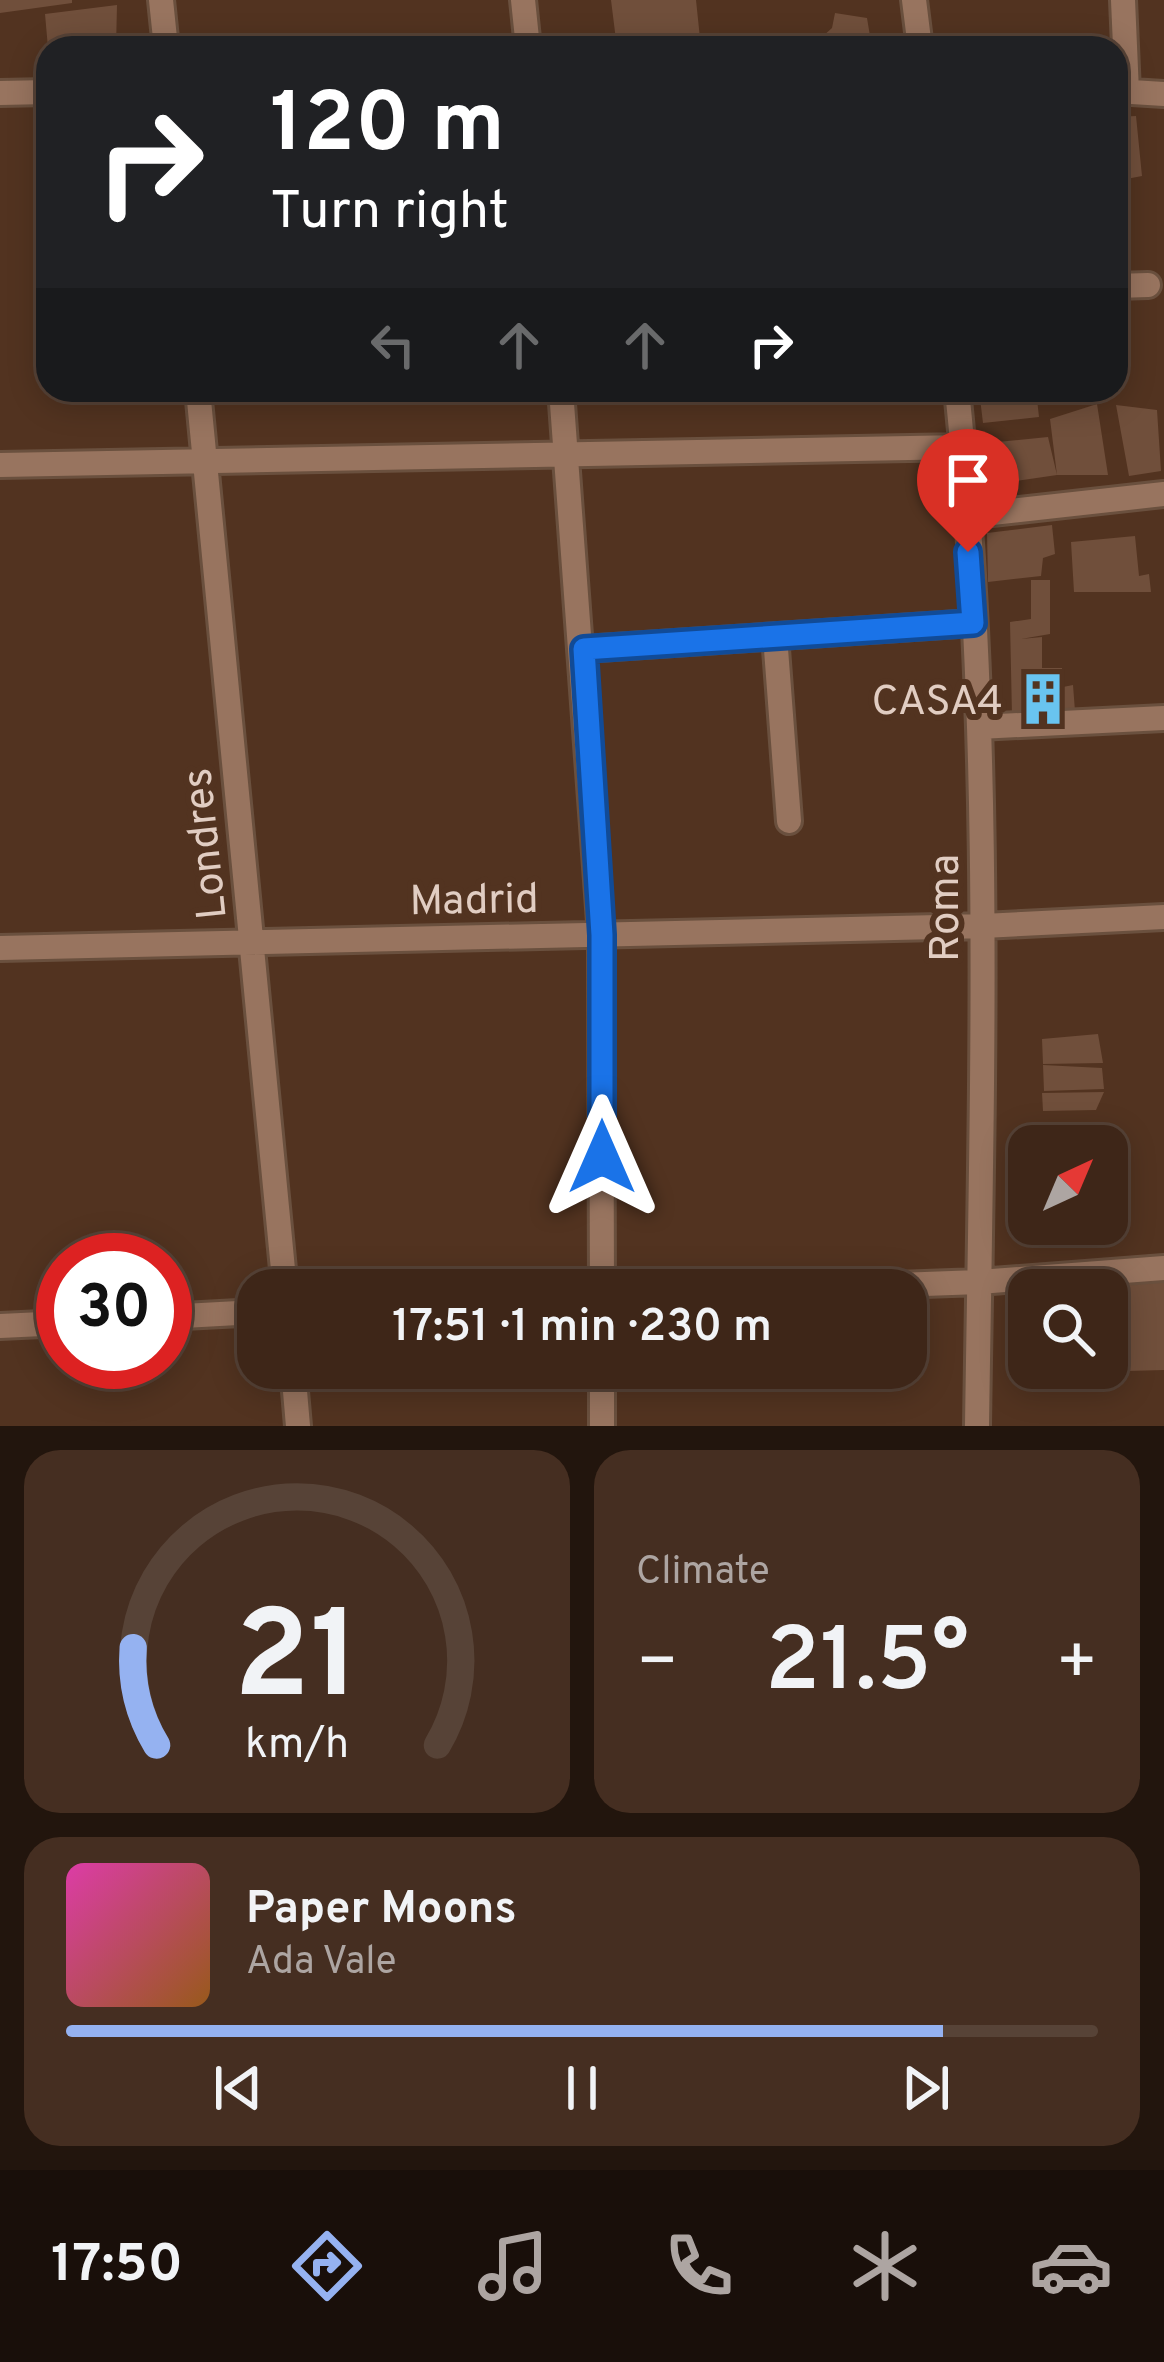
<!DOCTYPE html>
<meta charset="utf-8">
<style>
body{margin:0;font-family:Overpass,sans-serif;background:#452e21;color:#f1f3f6;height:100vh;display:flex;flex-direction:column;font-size:45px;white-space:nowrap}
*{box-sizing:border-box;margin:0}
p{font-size:39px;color:#ada5a2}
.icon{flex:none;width:66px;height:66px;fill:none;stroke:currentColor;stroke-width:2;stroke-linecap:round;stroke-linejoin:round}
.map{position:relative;height:1426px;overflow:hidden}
.sheet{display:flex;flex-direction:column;gap:24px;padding:24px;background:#22150d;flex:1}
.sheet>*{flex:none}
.banner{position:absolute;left:36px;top:36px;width:1092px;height:366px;border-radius:36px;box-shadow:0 6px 30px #0003,0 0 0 3px #574337;background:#202124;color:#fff;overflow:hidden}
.needle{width:78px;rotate:44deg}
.tools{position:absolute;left:1008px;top:1125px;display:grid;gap:24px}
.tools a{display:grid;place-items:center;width:120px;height:120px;border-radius:24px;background:#3e2618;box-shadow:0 6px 30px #0003,0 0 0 3px #574337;font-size:60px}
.speed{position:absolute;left:36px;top:1233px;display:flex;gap:24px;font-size:60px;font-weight:700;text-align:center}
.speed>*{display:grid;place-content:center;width:156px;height:156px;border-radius:50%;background:#3e2618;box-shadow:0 6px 30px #0003,0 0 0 3px #574337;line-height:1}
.speed .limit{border:18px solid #d22;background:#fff;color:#111}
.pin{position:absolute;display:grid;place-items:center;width:102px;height:102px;color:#fff;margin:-123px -51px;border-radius:50% 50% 50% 0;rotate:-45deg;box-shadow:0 0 12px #0007}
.pin .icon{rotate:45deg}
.me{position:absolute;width:132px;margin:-66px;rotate:0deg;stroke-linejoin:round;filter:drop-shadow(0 0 9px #0008)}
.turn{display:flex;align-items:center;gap:42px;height:252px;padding:0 36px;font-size:54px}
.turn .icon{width:156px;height:156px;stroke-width:2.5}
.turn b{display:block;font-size:84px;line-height:102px}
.lanes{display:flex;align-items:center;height:114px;padding:0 36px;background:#0003;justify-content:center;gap:60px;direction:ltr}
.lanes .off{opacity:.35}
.big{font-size:90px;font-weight:600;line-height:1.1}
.sheet .widget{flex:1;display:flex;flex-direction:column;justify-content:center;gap:18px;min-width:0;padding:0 42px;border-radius:36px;background:#452e21}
.sheet .dial{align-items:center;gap:0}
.dial svg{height:312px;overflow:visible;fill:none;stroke:#574337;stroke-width:7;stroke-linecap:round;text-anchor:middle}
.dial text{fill:#f1f3f6;stroke:none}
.song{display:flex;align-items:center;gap:36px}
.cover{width:144px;height:144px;border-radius:18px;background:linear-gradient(135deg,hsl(320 70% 55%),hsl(30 70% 35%))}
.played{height:12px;border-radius:6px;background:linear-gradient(90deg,#95b2f1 85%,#574337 85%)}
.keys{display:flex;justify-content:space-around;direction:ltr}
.heat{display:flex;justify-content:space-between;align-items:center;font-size:66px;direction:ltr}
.sheet .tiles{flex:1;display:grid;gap:24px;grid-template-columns:1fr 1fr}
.widget:last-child{grid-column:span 2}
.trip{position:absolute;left:237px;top:1269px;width:690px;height:120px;border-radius:36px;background:#3e2618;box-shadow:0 6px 30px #0003,0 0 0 3px #574337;font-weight:600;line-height:120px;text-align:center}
.tab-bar{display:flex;height:192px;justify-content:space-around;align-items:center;background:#190f0a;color:#ada5a2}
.tab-bar .icon{width:84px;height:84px}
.tab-bar .current{color:#95b2f1}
.tab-bar b{font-size:54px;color:#f1f3f6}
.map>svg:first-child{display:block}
.building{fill:#704f3b}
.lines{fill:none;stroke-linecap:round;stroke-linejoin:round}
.minor-casing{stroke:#6a503e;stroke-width:30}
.minor{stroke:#98745f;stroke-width:24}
.route-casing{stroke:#114b97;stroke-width:30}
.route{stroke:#1a73e8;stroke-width:21}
.labels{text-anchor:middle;stroke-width:12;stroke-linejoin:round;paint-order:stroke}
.poi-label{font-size:42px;fill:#e1cdc2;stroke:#523320;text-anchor:end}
.street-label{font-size:42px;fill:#e1cdc2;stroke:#523320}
</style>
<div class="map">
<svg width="1164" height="1426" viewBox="0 0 1164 1426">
<rect width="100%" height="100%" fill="#523320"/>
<path class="building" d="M0 0H72V3L0 13Z
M611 0H696L701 48H617Z
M117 5 116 48H48L45 14Z
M835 13 867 18 872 48H824L822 37 832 28Z
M1136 116 1142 176 1116 181V117Z
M979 390H1036L1039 417 983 423Z
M1097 404 1108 475H1057L988 485 987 443 1048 437 1057 475 1050 419Z
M1116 405 1157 410 1161 471 1129 476Z
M1052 525 1055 554 1043 558 1041 576 988 582 987 533Z
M1135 536 1139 576 1149 574 1151 592H1074L1071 542Z
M1031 580H1050V634L1021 639 1042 637V668H1062L1063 687 1073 685 1075 711 1012 716 1010 622 1031 619Z
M1098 1034 1103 1063 1043 1064 1042 1039Z
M1043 1065 1102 1068 1104 1089 1044 1091Z
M1104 1092 1096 1110 1043 1111 1042 1093Z
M1164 1275V1370L1127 1371 1128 1278Z"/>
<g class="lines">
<g class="minor-casing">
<path id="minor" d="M161 0 166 48
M523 0 528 48
M914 0 920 48
M1123 0 1127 92
M1116 91 1164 94
M0 93 48 92
M1116 286 1148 285
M198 390 285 1290
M561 390 601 935 602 1290
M957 390C993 734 982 1081 977 1426
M0 465 963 447
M965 516 1164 494
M775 636 789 821
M584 649 973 623
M979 727 1164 718
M0 948 983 926 1164 917
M759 1290 979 1282 1164 1268
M165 1317 258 1312
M0 1326 63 1323
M293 1368 298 1426
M602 1368V1426"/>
</g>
<use href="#minor" class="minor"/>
</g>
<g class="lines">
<g class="route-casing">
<path id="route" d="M602 1157V935L584 649 973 623 968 552"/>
</g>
<use href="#route" class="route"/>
</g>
<defs>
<g id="building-bare" transform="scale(4.14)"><path d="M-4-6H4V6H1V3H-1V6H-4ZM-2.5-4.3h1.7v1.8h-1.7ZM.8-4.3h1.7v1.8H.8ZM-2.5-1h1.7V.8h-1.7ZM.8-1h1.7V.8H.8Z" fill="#69c4f0" stroke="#523320" stroke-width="2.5" paint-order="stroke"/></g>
</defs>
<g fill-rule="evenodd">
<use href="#building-bare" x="1043" y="699"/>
</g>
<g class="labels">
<g class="poi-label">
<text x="1003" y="714">CASA4</text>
</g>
<g class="street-label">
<text transform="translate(203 844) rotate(-96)" y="15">Londres</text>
<text transform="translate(474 898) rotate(-1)" y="15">Madrid</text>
<text transform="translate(943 908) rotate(-90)" y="15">Roma</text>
</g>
</g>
</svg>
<div class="tools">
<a><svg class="needle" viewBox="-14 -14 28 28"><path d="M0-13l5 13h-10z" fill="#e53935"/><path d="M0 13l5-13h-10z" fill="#ada5a2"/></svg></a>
<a><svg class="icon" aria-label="search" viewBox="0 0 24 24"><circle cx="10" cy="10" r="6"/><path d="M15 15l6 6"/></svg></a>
</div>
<div class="speed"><div class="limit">30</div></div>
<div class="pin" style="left:968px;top:552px;background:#d93025"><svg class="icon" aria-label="arrive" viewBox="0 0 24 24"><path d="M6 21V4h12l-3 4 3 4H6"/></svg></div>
<svg class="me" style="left:602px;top:1157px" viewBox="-20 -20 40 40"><path d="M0-17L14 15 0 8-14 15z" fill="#1a73e8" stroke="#fff" stroke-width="4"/></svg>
<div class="trip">17:51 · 1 min · 230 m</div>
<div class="banner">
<div class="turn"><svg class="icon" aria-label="right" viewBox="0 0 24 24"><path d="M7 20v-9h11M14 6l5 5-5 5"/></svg><div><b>120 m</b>Turn right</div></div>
<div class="lanes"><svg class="icon off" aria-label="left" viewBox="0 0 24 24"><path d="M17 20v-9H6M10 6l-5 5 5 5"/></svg><svg class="icon off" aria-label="ahead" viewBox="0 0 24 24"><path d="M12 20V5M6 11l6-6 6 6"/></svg><svg class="icon off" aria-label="ahead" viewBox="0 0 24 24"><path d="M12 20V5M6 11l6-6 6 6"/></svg><svg class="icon" aria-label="right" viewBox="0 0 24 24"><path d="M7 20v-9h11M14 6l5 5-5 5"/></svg></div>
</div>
</div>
<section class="sheet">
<div class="tiles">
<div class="widget dial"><svg viewBox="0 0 100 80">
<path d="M14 69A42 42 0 1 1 86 69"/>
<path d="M14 69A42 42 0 0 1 8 44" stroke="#95b2f1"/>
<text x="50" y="56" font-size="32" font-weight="700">21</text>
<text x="50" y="72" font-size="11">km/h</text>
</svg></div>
<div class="widget"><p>Climate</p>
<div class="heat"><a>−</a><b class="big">21.5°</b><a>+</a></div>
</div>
<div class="widget">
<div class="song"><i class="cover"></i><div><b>Paper Moons</b><p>Ada Vale</p></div></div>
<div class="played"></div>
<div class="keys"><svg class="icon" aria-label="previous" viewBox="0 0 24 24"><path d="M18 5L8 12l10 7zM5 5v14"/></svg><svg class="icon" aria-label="pause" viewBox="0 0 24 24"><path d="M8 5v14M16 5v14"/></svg><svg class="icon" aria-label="next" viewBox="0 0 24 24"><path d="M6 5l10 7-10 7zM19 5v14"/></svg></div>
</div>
</div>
</section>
<nav class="tab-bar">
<b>17:50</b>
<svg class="icon current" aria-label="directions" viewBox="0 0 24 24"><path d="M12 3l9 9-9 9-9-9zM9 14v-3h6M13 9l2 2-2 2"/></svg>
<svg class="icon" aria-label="music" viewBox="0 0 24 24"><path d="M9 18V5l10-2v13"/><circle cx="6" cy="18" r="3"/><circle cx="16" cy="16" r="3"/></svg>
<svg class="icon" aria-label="phone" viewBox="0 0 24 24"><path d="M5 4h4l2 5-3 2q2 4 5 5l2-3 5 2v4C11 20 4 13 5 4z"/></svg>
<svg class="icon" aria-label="climate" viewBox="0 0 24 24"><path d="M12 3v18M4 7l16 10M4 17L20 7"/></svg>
<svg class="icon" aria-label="car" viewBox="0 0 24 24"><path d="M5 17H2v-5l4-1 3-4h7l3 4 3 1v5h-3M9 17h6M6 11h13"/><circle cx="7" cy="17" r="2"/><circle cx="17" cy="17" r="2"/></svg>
</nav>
